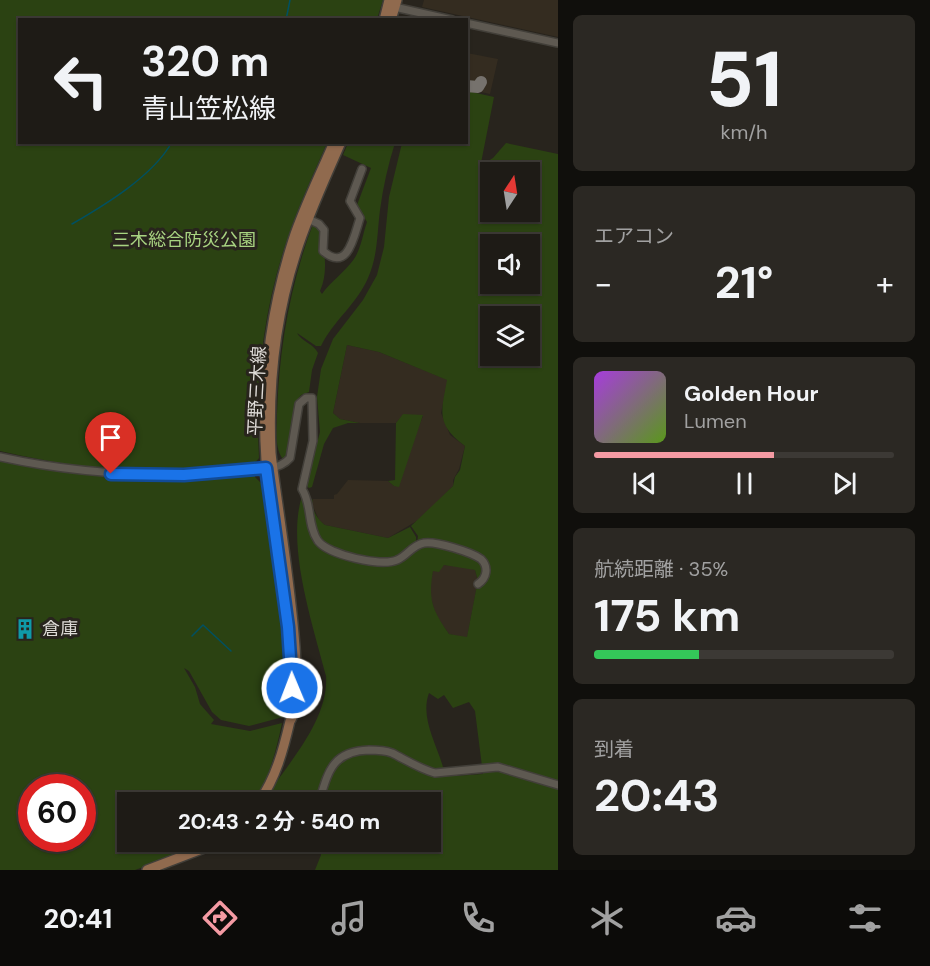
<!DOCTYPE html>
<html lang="ja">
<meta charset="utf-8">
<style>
body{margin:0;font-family:"DM Sans","Noto Sans JP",sans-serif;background:#2b2823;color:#f1f3f6;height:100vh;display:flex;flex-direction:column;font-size:22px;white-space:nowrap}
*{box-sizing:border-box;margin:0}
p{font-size:20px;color:#a1a1a1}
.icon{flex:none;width:33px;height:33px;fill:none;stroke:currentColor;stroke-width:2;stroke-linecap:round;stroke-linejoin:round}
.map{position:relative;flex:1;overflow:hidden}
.side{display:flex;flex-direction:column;gap:15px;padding:15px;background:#100f0c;width:372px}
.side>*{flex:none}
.hud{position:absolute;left:18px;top:18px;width:450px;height:126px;border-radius:0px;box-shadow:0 2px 4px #0004,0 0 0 2px #3c3935;background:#1e1b16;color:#f1f3f6;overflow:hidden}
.needle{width:39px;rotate:12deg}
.buttons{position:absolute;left:480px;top:162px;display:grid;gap:12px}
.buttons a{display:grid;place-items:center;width:60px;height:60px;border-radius:0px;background:#1e1b16;box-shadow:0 2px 4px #0004,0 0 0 2px #3c3935;font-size:30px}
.speed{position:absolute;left:18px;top:774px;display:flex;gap:12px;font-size:30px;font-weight:700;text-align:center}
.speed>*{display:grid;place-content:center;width:78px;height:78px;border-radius:50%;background:#1e1b16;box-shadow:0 2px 4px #0004,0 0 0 2px #3c3935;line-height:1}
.speed .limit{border:9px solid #d22;background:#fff;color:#111}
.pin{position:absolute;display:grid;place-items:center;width:51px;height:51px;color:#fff;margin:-62px -26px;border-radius:50% 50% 50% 0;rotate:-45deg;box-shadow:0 0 6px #0007}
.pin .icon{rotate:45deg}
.me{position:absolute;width:66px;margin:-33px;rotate:359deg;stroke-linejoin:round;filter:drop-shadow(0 0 4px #0008)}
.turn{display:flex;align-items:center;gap:21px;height:126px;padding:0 24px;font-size:27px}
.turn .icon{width:78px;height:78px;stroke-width:2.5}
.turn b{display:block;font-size:42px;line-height:51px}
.big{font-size:45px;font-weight:700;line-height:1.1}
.side .card{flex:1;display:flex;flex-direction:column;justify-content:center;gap:9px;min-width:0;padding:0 21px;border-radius:9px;background:#2b2823}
.side .dial{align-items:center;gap:0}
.dial b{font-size:78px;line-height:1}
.song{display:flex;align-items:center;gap:18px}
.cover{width:72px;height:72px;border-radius:9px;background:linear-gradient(135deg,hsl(280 70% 55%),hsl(90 70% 35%))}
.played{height:6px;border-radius:3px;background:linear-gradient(90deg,#f49aa3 60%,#3c3935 60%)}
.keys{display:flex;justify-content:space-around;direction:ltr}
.heat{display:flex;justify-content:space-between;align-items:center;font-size:33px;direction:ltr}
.charge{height:9px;border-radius:4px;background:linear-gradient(90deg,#34c759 35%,#3c3935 0)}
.trip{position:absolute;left:117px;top:792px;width:324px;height:60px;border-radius:0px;background:#1e1b16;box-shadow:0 2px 4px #0004,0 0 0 2px #3c3935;font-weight:700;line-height:60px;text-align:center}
.menu{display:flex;height:96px;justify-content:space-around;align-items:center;background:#0c0b09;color:#a1a1a1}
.menu .icon{width:42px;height:42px}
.menu .on{color:#f49aa3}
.menu b{font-size:27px;color:#f1f3f6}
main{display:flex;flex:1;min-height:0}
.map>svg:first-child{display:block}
.built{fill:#342c20}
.green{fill:#2b4212;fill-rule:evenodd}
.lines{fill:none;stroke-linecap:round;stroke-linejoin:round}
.stream{stroke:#005061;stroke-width:1.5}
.taxiway{stroke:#76726d;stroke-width:12}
.minor-casing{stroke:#423f39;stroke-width:10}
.major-casing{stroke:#423f39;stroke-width:12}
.minor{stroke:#5e5951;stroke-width:7}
.major{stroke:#906a4e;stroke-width:9}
.route-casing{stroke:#114b97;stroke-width:15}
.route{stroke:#1a73e8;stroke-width:10}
.labels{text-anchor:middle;stroke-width:6;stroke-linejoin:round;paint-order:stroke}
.park-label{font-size:18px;fill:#a8d481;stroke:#28241d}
.street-label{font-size:18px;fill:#dfdcd8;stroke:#28241d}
.poi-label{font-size:18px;fill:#dfdcd8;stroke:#28241d;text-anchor:start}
</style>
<main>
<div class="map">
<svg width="558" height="870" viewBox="0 0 558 870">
<rect width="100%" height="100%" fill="#28241d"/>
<path class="built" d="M424 0H558V37L422 7Z
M467 53 498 59 490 94 467 89Z
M347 345 379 352 448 380 441 413 450 435 465 446 459 469 453 480V486L420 519 388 538 325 525 319 520 312 504 313 499H334V495L337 494 348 480 388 481 394 486 423 416 403 415 396 423H360L340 419 333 413Z
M444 565 460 566 475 570 478 581 467 638 449 634 436 616 429 591 433 570Z"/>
<path class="green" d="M0 0H383L377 19 20 20V142L327 143C313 175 298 207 287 240 263 310 255 384 259 458L254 464C225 466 195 470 166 471 110 471 54 464 0 451Z
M467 91 494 97 481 163 483 164 493 158 506 143 558 154V870H315L321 855 317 842H430V802H262C286 766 329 721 326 676 313 625 286 546 302 496L305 499C310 541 320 554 363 561 373 562 385 566 395 563 406 559 413 545 426 544 440 543 507 559 478 581L475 570 444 565 439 572 433 571C428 599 432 610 449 634L467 637 477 585 482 584C486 576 490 570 485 561 478 549 430 538 417 543L418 536 411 526 453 486 455 477 460 470 465 446C436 424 441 413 447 380L379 352 347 345 333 413 340 419 360 423H348L333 428 324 444 312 487 309 488 306 485 320 432 317 397 321 369 333 339 363 300 377 275 384 247 389 197 402 143 466 142ZM490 172H530V212H490ZM490 244H530V284H490ZM490 316H530V356H490ZM429 693 438 699 444 695 453 708 469 702 475 711 483 774 455 776 454 767H443C436 743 420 717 429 693Z
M348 143H395C388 165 383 187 380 210 377 234 378 255 368 278 357 304 333 321 321 346H316L297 333C301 341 314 344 318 353L312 370 309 392 301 395 295 403 288 453 283 459C274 448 277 428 277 414 279 349 290 285 313 224L320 228C324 249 329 271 320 291L322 294C331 281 344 273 354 259 361 249 363 233 367 222L357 205 371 168 343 155Z
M403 414 423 415 399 487 394 486 388 481 395 480 396 423Z
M0 459C86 477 166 482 254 474L255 477 261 483 285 652 286 684 283 717 249 726 221 720 212 712 189 671 184 668 195 687 200 704 214 720 211 724 250 731 282 723C276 752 269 777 255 802H128V842H168V851L177 855 135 870H0ZM32 788H82V838H32Z
M313 499C310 508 318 520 325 525L388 538 410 527 416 537V544L400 557 385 561 335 551 317 537 309 504Z"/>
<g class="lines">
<path class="stream" d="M286 20 290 0
M72 224C105 205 153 176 172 142
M192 636 203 625 231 651"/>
<path class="taxiway" d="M466 86 478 87 481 82"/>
<g class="minor-casing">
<path id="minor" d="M390 6 452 20
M466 23 558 43
M308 219 319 224 324 230 323 251C348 273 354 236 360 218L350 201 362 169
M0 457C78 474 154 478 233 472 250 471 278 472 290 458L299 404 306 398H312L313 441 302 489C312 504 307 525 318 541 329 555 381 567 397 560 407 556 412 545 424 543 436 541 471 552 481 559 489 567 487 578 478 584
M319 802C328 772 332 751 369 750 377 750 384 750 392 753 406 760 420 769 435 773L498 767 558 785
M263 842 276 844 286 842"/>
</g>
<g class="major-casing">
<path id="major" d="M384 20 389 0
M391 20 397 0
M270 499C258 411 266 325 293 240 304 207 320 175 334 142
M280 572 285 603
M259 802C276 777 283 751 290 721 311 698 275 495 271 453 268 386 275 318 296 253 308 215 325 179 341 142
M147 870 220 842"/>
</g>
<use href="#minor" class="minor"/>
<use href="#major" class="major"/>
</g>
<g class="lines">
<g class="route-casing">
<path id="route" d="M111 474 184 475 266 468 288 627 292 688"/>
</g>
<use href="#route" class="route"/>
</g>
<defs>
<g id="building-bare" transform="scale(1.62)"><path d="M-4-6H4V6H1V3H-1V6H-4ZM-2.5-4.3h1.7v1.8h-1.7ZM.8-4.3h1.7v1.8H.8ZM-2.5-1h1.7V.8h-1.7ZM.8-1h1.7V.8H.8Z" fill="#0f9aa8" stroke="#28241d" stroke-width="2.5" paint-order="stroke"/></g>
</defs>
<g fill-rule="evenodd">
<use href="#building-bare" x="25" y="629"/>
</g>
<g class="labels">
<g class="park-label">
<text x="184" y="246">三木総合防災公園</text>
</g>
<g class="street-label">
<text transform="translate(257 391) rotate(-87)" y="6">平野三木線</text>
</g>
<g class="poi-label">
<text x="42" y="635">倉庫</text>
</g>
</g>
</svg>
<div class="buttons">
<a><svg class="needle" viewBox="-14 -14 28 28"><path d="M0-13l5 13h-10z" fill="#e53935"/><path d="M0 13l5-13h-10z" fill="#a1a1a1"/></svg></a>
<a><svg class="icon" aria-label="sound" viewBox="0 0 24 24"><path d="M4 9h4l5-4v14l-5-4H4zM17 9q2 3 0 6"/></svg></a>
<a><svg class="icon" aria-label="layers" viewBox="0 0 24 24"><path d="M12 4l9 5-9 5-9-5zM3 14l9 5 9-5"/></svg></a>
</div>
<div class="speed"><div class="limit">60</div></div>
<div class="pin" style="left:111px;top:474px;background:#d93025"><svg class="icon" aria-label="arrive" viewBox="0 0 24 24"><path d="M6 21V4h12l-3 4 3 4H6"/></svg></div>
<svg class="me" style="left:292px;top:688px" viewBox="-20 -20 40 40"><circle r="17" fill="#1a73e8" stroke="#fff" stroke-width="3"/><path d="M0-11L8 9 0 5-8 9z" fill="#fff"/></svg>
<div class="trip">20:43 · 2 分 · 540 m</div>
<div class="hud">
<div class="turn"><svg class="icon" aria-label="left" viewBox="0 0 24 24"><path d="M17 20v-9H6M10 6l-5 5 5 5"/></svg><div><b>320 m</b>青山笠松線</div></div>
</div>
</div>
<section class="side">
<div class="card dial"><b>51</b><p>km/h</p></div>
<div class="card"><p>エアコン</p>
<div class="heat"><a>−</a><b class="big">21°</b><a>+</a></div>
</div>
<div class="card">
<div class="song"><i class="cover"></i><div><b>Golden Hour</b><p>Lumen</p></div></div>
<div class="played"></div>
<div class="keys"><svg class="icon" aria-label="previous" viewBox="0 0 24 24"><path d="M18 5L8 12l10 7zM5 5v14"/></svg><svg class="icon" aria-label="pause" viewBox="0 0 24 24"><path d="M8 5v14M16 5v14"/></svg><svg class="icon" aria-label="next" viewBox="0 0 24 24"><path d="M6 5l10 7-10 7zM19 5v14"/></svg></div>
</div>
<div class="card"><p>航続距離 · 35%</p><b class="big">175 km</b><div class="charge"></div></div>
<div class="card"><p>到着</p><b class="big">20:43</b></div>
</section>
</main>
<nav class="menu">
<b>20:41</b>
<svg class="icon on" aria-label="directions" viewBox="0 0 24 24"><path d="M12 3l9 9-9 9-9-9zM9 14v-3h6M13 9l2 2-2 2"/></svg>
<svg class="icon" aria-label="music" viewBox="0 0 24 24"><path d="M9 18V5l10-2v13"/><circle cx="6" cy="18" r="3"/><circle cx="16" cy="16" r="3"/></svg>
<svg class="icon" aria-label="phone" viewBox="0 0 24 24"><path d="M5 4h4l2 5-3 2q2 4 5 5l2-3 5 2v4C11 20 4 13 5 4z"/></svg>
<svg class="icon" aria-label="climate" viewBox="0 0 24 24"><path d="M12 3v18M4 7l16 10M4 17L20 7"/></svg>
<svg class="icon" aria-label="car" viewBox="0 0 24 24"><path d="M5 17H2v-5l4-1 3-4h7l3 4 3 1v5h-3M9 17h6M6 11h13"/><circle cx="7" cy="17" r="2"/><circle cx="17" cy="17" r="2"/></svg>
<svg class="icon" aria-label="filters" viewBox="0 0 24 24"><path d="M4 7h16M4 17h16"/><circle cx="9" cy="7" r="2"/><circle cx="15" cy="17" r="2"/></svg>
</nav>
